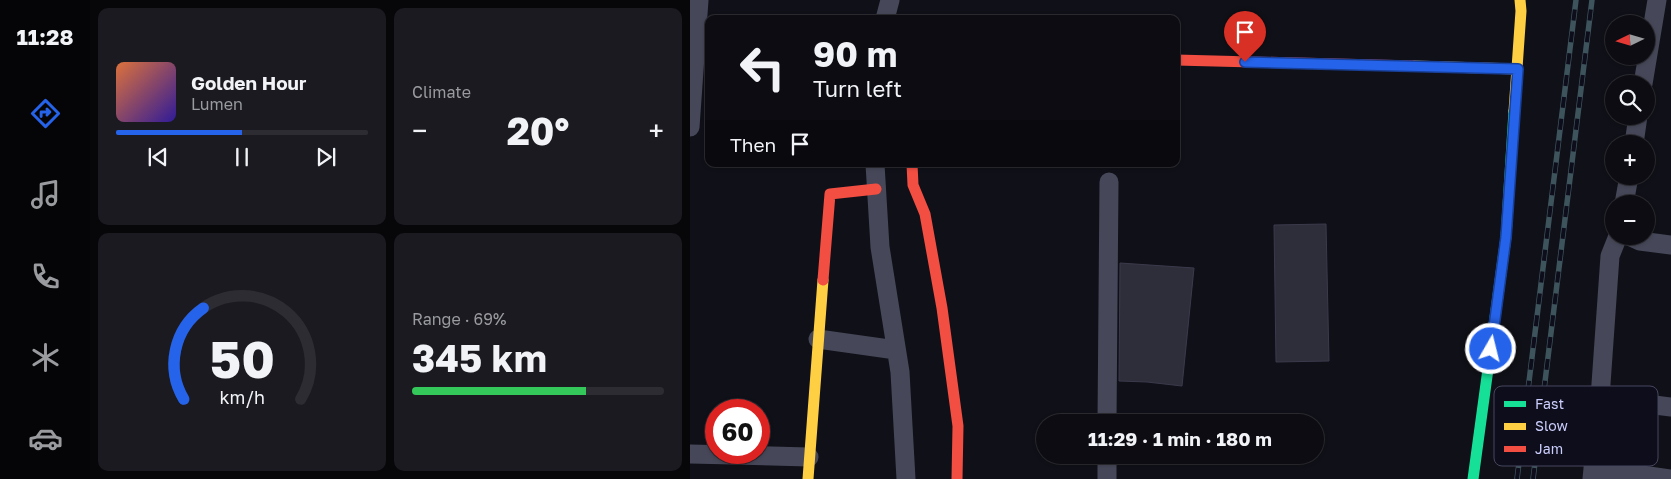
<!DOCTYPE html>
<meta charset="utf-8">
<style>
body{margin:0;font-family:"Golos Text",sans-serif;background:#1a1a20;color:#f1f3f6;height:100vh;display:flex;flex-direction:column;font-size:19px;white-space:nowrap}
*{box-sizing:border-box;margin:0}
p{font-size:16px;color:#9a9b9f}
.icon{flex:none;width:28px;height:28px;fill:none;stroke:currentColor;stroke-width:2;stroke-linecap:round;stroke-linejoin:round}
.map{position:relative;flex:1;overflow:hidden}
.sheet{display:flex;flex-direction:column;gap:8px;padding:8px;background:#07070a;width:600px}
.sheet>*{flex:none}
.hud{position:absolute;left:15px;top:15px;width:475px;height:152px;border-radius:10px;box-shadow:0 1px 4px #0004,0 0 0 1px #2c2c32;background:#0c0c12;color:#f1f3f6;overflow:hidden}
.needle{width:32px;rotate:265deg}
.tools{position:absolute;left:915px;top:15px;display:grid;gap:10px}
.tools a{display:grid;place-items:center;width:50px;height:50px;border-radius:50%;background:#0c0c12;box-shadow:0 1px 4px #0004,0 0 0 1px #2c2c32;font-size:25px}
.speed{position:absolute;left:15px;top:399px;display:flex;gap:10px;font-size:25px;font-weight:700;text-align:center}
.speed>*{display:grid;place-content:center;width:65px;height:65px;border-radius:50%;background:#0c0c12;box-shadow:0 1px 4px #0004,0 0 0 1px #2c2c32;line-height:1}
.speed .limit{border:8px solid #d22;background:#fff;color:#111}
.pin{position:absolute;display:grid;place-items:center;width:42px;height:42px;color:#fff;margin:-51px -21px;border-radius:50% 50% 50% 0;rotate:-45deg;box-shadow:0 0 5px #0007}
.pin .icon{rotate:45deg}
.me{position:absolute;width:55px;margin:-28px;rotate:8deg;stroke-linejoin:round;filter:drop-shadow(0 0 4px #0008)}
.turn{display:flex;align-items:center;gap:18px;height:105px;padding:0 25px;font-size:22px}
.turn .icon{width:65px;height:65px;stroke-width:2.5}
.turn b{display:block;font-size:35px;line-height:42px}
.then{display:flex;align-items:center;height:48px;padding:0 25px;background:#0003;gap:10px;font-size:19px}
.big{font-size:38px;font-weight:700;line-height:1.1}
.sheet .tile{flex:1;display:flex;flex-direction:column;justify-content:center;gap:8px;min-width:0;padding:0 18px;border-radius:10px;background:#1a1a20}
.sheet .dial{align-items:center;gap:0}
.dial svg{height:130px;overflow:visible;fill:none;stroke:#2c2c32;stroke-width:7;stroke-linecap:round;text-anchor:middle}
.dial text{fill:#f1f3f6;stroke:none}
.song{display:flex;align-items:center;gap:15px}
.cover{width:60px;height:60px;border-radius:8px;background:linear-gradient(135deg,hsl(20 70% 55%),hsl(250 70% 35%))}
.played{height:5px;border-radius:2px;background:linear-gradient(90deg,#2563eb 50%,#2c2c32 50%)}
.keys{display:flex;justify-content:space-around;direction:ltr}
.heat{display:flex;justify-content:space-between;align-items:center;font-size:28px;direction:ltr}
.charge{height:8px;border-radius:4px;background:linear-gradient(90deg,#34c759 69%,#2c2c32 0)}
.sheet .tiles{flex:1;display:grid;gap:8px;grid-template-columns:repeat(2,1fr)}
.trip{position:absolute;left:346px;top:414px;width:288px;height:50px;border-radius:25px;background:#0c0c12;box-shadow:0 1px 4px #0004,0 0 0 1px #2c2c32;font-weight:700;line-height:50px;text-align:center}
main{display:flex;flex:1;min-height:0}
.tabs{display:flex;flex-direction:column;width:90px;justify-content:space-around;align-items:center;background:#050507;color:#9a9b9f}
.tabs .icon{width:35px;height:35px}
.tabs .selected{color:#2563eb}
.tabs b{font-size:22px;color:#f1f3f6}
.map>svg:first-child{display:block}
.building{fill:#2e2e3b;stroke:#3b3a4c}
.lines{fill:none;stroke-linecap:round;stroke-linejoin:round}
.street{stroke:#464859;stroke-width:19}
.fast{stroke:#16e098;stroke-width:11}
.slow{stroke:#ffcf43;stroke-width:11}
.jam{stroke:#f24e42;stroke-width:11}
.rail-casing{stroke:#3e545d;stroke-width:5.5}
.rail{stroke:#0d0d1c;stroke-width:4;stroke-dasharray:11;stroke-linecap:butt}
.route-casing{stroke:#184099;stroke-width:12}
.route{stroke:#2563eb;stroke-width:9}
.key{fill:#0d0d1c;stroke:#46475f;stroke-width:1}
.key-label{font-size:14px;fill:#cbcefc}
</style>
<main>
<nav class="tabs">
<b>11:28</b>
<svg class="icon selected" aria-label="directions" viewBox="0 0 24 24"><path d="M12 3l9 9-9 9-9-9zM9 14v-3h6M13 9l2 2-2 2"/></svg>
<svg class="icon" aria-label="music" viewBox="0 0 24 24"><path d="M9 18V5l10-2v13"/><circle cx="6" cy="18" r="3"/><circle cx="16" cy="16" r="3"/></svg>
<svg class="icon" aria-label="phone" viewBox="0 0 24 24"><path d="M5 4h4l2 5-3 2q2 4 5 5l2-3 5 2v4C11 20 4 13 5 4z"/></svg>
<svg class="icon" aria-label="climate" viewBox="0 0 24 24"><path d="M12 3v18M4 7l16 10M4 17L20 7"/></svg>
<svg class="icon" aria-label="car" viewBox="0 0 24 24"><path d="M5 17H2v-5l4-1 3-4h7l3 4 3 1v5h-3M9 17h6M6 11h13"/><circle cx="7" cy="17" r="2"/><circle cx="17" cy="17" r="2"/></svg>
</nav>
<section class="sheet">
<div class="tiles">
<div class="tile">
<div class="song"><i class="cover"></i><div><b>Golden Hour</b><p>Lumen</p></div></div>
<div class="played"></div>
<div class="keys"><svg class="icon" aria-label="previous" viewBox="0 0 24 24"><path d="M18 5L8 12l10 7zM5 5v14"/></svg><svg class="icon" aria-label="pause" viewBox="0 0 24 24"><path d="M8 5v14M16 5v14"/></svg><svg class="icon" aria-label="next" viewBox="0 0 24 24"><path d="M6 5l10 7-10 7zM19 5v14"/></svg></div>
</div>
<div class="tile"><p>Climate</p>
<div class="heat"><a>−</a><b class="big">20°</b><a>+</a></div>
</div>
<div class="tile dial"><svg viewBox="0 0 100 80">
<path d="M14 69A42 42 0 1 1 86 69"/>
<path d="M14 69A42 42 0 0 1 26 13" stroke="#2563eb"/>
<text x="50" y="56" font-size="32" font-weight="700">50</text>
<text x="50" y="72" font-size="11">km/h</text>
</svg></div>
<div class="tile"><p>Range · 69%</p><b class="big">345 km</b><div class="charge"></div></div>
</div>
</section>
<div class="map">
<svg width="981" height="479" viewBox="0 0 981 479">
<rect width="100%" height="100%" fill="#101018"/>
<path class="building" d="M636 224 639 361 586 362 584 225Z
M430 263 504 268 492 386 457 382 429 381Z"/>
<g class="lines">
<path class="street" d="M195 19 200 0
M953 84 967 0
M0 127 9 0
M944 144 948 116
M185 164 190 247 210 372 216 479
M934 204 939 176
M939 236 950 241 981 245
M128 339 206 350
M910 398 981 407
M417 422 419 182
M0 454 119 457
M903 468 981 479
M417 479V455
M902 479 910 398 920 256 928 236"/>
<path class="fast" d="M783 479 816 237 824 111"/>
<path class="slow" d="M724 66 827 69
M824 111 831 11 830 0
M118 479 133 280"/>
<path class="jam" d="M486 60 724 66
M222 164 223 185 235 214 252 308 268 426 267 479
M133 280 140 194 186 189"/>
<g class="rail-casing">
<path id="rail" d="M827 479 886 0
M843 479 902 0"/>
</g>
<use href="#rail" class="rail"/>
</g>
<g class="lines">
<g class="route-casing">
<path id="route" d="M555 62 828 69 816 237 801 349"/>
</g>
<use href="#route" class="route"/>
</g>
<rect x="804" y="386" width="164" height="80" rx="8" class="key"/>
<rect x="814" y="401" width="22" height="6" fill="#16e098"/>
<rect x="814" y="423" width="22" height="7" fill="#ffcf43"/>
<rect x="814" y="446" width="22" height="6" fill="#f24e42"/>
<g class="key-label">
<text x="845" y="409">Fast</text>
<text x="845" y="431">Slow</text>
<text x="845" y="454">Jam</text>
</g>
</svg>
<div class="tools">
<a><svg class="needle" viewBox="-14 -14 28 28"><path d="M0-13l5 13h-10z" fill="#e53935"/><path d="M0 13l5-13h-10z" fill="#9a9b9f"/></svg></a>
<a><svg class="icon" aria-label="search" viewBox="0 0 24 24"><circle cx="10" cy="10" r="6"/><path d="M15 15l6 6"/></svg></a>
<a>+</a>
<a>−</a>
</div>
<div class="speed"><div class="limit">60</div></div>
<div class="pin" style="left:555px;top:62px;background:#d93025"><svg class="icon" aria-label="arrive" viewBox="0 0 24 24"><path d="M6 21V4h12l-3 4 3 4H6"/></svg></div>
<svg class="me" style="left:801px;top:349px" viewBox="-20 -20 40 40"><circle r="17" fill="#2563eb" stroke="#fff" stroke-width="3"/><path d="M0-11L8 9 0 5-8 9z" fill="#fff"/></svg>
<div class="trip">11:29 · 1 min · 180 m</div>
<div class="hud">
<div class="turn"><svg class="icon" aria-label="left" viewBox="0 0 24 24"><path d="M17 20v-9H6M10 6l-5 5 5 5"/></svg><div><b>90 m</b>Turn left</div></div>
<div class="then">Then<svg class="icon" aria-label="arrive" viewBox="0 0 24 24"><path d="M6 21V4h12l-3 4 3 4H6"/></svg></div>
</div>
</div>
</main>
